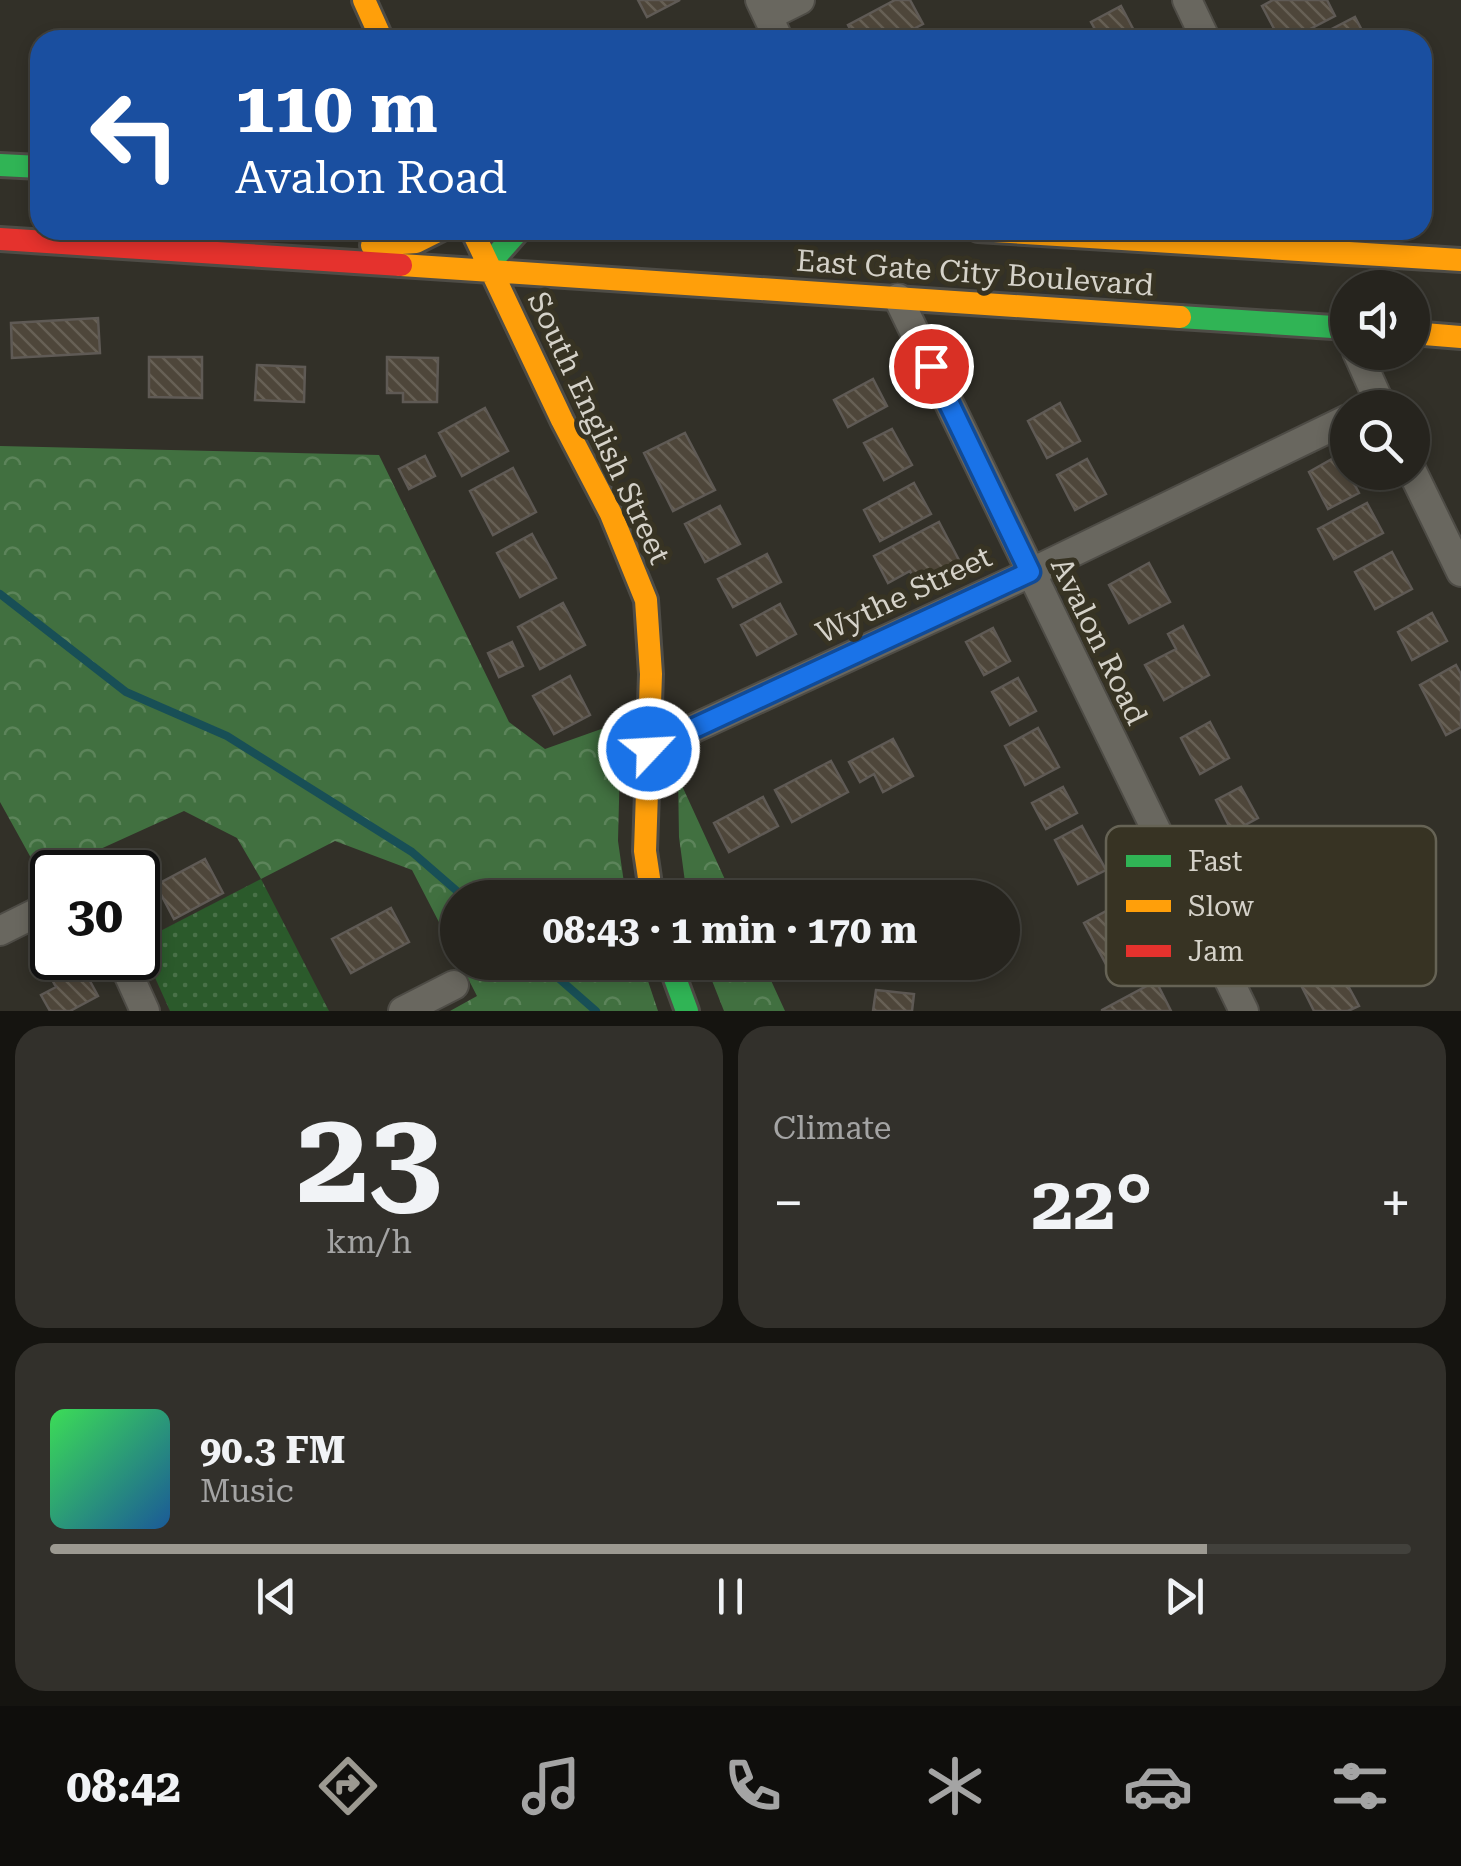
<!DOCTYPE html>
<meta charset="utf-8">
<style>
body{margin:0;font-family:"Roboto Serif",serif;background:#32302b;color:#f1f3f6;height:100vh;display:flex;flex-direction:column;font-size:38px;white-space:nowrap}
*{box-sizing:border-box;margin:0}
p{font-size:32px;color:#a4a4a4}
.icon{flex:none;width:55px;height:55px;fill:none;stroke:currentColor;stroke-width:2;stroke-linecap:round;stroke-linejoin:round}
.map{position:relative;height:1011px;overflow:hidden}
.sheet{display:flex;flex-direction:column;gap:15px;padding:15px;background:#151410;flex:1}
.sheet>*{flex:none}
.guide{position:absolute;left:30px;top:30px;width:1402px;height:210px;border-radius:30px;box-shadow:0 5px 15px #0003,0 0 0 2px #42413c;background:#1a4fa0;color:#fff;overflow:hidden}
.controls{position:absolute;left:1330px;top:270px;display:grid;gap:20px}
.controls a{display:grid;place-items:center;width:100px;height:100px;border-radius:50%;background:#26241e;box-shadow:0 5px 15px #0003,0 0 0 2px #42413c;font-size:50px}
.speed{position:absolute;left:30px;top:850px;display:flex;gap:20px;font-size:50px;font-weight:700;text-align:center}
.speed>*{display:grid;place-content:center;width:130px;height:130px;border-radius:50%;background:#26241e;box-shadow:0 5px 15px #0003,0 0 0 2px #42413c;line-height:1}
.speed .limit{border:5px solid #111;border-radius:15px;background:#fff;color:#111}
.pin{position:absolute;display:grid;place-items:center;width:85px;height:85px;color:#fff;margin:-42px;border:5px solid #fff;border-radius:50%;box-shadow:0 2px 10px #0007}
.me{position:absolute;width:110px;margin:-55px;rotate:65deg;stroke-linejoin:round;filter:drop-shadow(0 0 8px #0008)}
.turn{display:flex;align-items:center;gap:35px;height:210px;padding:0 40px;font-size:45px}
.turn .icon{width:130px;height:130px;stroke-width:2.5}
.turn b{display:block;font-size:70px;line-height:85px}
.big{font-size:75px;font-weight:700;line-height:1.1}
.sheet .widget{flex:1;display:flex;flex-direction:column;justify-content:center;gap:15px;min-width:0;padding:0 35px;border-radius:30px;background:#32302b}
.sheet .dial{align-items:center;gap:0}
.dial b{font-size:130px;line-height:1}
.song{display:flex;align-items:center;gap:30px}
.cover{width:120px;height:120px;border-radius:15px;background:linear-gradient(135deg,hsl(130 70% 55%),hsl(210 70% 35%))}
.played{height:10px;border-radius:5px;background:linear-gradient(90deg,#9c9991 85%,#42413c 85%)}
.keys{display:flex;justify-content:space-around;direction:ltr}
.heat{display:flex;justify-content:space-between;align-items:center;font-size:55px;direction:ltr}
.sheet .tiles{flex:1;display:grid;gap:15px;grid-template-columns:1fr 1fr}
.widget:last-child{grid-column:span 2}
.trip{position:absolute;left:440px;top:880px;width:580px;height:100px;border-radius:50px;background:#26241e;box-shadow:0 5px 15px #0003,0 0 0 2px #42413c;font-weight:700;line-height:100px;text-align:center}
.tabs{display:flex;height:160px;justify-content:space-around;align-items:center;background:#0f0e0c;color:#a4a4a4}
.tabs .icon{width:70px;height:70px}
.tabs .selected{color:#9c9991}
.tabs b{font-size:45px;color:#f1f3f6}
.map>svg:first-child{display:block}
.grass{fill:url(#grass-dots)}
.forest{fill:url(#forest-crowns)}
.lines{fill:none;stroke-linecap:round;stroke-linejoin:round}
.stream{stroke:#184f56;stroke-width:8}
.building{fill:url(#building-back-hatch);stroke:#5f5a55;stroke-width:2.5}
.street-casing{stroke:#4e4c46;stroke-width:32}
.fast-casing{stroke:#4e4c46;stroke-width:28}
.slow-casing{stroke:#4e4c46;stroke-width:28}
.jam-casing{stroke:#4e4c46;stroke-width:28}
.street{stroke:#69675f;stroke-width:28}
.fast{stroke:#30b455;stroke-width:22}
.slow{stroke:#ff9f0a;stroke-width:22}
.jam{stroke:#e5322d;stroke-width:22}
.route-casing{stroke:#114b97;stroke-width:25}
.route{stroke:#1a73e8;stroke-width:18}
.labels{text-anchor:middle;stroke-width:10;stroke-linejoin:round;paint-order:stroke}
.street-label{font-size:30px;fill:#d5d2c9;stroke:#373323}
.key{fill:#373323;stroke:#666355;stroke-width:2.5}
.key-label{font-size:28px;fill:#d5d2c9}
</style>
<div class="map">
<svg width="1461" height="1011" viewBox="0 0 1461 1011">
<defs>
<pattern id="grass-dots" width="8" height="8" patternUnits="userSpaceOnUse" patternTransform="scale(2.5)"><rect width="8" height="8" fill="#2b5a2b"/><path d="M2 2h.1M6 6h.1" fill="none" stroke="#497148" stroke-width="1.8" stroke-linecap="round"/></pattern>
<pattern id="forest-crowns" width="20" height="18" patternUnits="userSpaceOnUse" patternTransform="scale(2.5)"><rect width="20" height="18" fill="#417040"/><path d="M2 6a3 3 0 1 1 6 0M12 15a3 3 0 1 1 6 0" fill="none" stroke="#5c845a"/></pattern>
<pattern id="building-back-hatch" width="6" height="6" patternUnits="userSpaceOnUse" patternTransform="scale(2.5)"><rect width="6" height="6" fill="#4e463a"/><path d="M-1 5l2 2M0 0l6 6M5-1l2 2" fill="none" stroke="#676055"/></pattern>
</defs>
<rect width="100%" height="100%" fill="#323028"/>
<path class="grass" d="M261 879 329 1011H170L139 942Z"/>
<path class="forest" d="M0 446 379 455 509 722 545 749 621 722 618 841 626 897 458 898 457 957 412 870 335 841 261 879 237 838 184 811 41 876 0 802Z
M678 777 733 897H687L679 837Z
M460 963H642L658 1011H450L477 996Z
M705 963H763L785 1011H724Z"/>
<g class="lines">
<path class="stream" d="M0 594 126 692 227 736 412 852 465 898
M540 962 596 1011"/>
</g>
<path class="building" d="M638 0H680L647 17Z
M895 0H910L923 24 892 40H856L848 25Z
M1273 0H1327L1335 16 1289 40H1280L1262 6Z
M1121 6 1139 40H1101L1091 22Z
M1355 17 1367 40H1325L1322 34Z
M115 30 171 32V40H114Z
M98 318 100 353 12 358 11 323Z
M149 357H202V398L149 397Z
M387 357 438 358 437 402H403V393H387Z
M257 365 305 367 304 402 255 400Z
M873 379 887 406 848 427 834 400Z
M1060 403 1080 441 1047 458 1028 421Z
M485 408 508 451 462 476 439 433Z
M892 429 912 465 884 480 864 443Z
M685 433 715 490 673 511 644 453Z
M1339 455 1359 493 1328 509 1309 472Z
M425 456 435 476 409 489 399 469Z
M1087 459 1106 494 1075 510 1057 475Z
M513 468 536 512 493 535 470 491Z
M914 483 931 514 880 541 864 510Z
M1367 503 1383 533 1334 559 1318 529Z
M720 506 740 544 705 562 685 524Z
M939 522 961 564 918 587 910 571 888 583 874 556Z
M532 534 556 578 520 597 497 553Z
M1392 552 1412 589 1375 609 1355 572Z
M767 554 781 582 733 607 718 579Z
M1149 563 1170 602 1129 623 1109 585Z
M563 603 585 645 540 669 518 627Z
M780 604 796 634 757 655 741 625Z
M1432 613 1447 641 1412 660 1398 632Z
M1183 626 1209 675 1164 700 1145 665 1176 649 1168 634Z
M993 628 1010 661 984 675 966 642Z
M512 642 523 666 499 677 488 653Z
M1456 665 1461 674V727L1446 735 1420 685Z
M570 676 590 715 554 734 533 696Z
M1018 678 1036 711 1010 725 992 692Z
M1210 722 1229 758 1200 774 1181 738Z
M1038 728 1059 767 1025 785 1005 746Z
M893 739 913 776 883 792 874 774 860 782 849 762Z
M831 761 848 792 792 822 775 790Z
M1063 787 1077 813 1046 829 1032 803Z
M1241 787 1258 818 1232 832 1216 800Z
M763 797 778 826 729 852 714 823Z
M1082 826 1106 870 1078 884 1055 840Z
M205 859 223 893 174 919 156 885Z
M1123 902 1155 962 1116 983 1084 923Z
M391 908 409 942 351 973 332 939Z
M1341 927 1364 972 1346 982 1359 1006 1348 1011H1314L1286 955Z
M78 959 98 996 70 1011H50L41 995 56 987 49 974Z
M1156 981 1171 1011H1102V1010Z
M876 990 914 994 912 1011H873Z"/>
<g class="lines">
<g class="street-casing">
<path id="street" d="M760 0 779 40
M1187 0 1206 40
M768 16 800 0
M898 298 1244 1011
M1357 352 1382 408
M1412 471 1461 572
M649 749 1030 573 1348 419
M0 931 52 905
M121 958 145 1011
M403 1011 454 985"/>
</g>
<g class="fast-casing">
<path id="fast" d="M0 165 40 167
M491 270 495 257 519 230
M1180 317 1348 328
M669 962 687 1011"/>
</g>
<g class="slow-casing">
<path id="slow" d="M364 0 382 40
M472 230 562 420 611 514 646 600 651 674 645 851 652 898
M978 230 1461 260
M372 245 416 242 440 230
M401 265 1180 317
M1412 333 1461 337"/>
</g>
<g class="jam-casing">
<path id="jam" d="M0 239 401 265"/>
</g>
<use href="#street" class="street"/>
<use href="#fast" class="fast"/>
<use href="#slow" class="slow"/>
<use href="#jam" class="jam"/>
</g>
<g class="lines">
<g class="route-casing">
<path id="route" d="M649 749 1030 572 931 366"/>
</g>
<use href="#route" class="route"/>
</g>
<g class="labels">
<g class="street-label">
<text transform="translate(975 273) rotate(4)" y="10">East Gate City Boulevard</text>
<text transform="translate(599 428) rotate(65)" y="10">South English Street</text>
<text transform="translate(904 595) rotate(-25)" y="10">Wythe Street</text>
<text transform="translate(1099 641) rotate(64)" y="10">Avalon Road</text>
</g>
</g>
<rect x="1106" y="826" width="330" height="160" rx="15" class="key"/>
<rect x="1126" y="855" width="45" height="12" fill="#30b455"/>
<rect x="1126" y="900" width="45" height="12" fill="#ff9f0a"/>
<rect x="1126" y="945" width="45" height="12" fill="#e5322d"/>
<g class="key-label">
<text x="1188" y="871">Fast</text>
<text x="1188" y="916">Slow</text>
<text x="1188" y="961">Jam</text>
</g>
</svg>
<div class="controls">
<a><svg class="icon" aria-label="sound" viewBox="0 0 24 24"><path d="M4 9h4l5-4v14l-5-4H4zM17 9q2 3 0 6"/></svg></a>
<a><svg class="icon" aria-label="search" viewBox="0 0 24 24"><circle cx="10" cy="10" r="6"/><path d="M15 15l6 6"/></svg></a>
</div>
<div class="speed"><div class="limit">30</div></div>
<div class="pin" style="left:931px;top:366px;background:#d93025"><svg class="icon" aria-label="arrive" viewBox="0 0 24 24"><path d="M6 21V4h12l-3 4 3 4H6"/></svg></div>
<svg class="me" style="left:649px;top:749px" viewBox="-20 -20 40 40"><circle r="17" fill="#1a73e8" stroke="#fff" stroke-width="3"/><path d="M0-11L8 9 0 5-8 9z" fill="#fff"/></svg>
<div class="trip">08:43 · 1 min · 170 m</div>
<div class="guide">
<div class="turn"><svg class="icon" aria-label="left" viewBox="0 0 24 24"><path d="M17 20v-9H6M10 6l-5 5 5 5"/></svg><div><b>110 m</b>Avalon Road</div></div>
</div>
</div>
<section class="sheet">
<div class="tiles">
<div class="widget dial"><b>23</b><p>km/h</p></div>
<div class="widget"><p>Climate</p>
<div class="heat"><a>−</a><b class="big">22°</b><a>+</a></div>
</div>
<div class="widget">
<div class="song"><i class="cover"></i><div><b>90.3 FM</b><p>Music</p></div></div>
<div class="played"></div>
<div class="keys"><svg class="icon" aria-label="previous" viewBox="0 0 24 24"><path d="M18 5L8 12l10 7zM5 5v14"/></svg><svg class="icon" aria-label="pause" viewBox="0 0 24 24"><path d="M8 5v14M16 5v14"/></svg><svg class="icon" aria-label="next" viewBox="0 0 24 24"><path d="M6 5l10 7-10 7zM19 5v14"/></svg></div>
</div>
</div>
</section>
<nav class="tabs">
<b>08:42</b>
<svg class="icon selected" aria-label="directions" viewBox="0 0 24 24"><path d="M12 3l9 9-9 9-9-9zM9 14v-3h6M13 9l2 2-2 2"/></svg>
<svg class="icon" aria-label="music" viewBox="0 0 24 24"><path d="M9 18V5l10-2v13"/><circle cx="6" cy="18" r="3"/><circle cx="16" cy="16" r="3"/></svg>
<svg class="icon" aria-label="phone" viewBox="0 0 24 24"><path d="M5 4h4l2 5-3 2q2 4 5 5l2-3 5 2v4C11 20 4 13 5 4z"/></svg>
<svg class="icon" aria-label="climate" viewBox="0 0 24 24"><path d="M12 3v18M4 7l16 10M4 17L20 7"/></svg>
<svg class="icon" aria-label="car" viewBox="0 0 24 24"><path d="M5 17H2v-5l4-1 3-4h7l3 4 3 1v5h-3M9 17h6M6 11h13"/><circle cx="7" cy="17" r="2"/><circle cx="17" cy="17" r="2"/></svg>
<svg class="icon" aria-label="filters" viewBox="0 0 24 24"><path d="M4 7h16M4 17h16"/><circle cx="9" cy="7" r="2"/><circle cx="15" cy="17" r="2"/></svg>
</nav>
